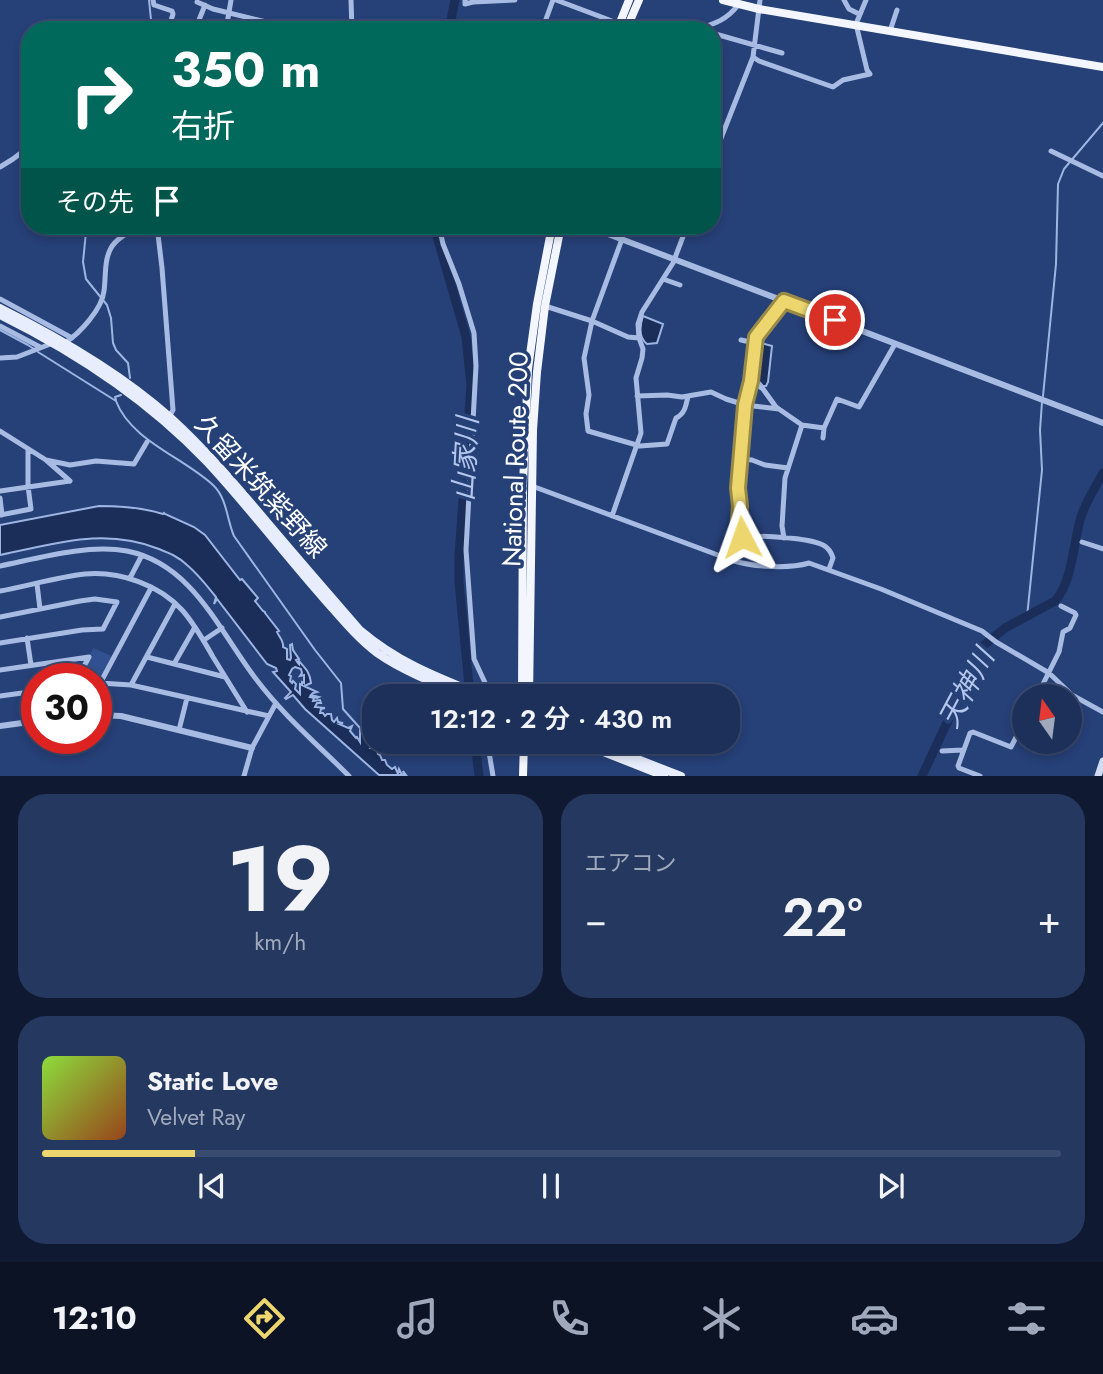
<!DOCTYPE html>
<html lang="ja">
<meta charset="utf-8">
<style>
body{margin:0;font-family:Jost,"Noto Sans JP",sans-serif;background:#253860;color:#f1f3f6;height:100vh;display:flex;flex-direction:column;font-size:26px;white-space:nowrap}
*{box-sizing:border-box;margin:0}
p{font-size:23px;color:#a0a9bb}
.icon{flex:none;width:38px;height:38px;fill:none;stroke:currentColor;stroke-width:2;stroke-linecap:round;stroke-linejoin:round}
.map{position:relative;height:776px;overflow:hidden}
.panel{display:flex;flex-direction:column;gap:18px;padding:18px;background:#0f1a32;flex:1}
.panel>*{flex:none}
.hud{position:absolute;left:21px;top:21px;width:700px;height:214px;border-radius:28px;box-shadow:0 4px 10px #0003,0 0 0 2px #3a4b70;background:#00695c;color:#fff;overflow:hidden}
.needle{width:46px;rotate:346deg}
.controls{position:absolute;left:1012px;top:684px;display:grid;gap:14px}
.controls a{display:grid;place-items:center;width:70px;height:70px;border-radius:50%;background:#1c305a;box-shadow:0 4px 10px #0003,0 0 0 2px #3a4b70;font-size:35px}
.speed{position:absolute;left:21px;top:663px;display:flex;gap:14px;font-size:35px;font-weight:700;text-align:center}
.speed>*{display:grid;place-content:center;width:91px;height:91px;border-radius:50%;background:#1c305a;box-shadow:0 4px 10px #0003,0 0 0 2px #3a4b70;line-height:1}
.speed .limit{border:10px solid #d22;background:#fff;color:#111}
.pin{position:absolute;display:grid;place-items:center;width:60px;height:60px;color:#fff;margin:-30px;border:4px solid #fff;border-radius:50%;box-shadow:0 2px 7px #0007}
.me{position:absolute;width:77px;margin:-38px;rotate:356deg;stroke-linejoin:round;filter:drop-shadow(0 0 5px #0008)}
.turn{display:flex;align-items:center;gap:24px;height:147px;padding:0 35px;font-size:32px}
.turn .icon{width:91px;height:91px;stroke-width:2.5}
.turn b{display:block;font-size:49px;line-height:60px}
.then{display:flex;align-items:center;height:66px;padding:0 35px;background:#0003;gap:14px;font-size:26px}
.big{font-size:52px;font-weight:600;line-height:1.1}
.panel .widget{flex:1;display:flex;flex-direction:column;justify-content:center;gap:10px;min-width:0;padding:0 24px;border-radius:28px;background:#253860}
.panel .dial{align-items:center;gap:0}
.dial b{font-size:91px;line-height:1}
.song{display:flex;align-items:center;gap:21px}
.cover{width:84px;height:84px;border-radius:10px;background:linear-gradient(135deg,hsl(90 70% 55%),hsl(20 70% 35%))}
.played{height:7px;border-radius:4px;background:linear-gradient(90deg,#ecd66d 15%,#3a4b70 15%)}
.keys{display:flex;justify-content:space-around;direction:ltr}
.heat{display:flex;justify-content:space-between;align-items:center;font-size:38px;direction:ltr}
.panel .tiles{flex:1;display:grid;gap:18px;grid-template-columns:1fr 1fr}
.widget:last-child{grid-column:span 2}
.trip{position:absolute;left:362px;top:684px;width:378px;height:70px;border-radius:28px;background:#1c305a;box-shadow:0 4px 10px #0003,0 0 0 2px #3a4b70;font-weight:600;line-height:70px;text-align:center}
.tab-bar{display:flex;height:112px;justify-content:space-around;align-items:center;background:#0b1324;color:#a0a9bb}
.tab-bar .icon{width:49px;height:49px}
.tab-bar .selected{color:#ecd66d}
.tab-bar b{font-size:32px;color:#f1f3f6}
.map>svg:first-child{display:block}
.green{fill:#31508f}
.water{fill:#1a2e59;stroke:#9db5e3;stroke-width:2;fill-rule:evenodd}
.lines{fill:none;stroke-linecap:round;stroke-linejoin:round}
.stream{stroke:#9db5e3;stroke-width:2}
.river{stroke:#1a2e59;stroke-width:9}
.minor{stroke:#a8bce3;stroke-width:5}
.tertiary{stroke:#a8bce3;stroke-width:6}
.secondary{stroke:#d1dcf3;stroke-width:7}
.primary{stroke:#e7edfc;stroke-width:8}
.trunk{stroke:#f3f6fe;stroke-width:8}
.route-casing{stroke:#998b47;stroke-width:18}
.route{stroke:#ecd66d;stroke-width:12}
.labels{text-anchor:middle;stroke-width:7;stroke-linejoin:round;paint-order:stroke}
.street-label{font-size:26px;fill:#fff;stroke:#264078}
.water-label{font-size:28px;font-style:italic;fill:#b3c6eb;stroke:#264078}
</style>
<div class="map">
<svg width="1103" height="776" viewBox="0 0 1103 776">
<rect width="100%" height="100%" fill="#264078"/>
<path class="green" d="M93 648 114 657 96 692V679H78Z"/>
<path class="water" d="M643 316 663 324 657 343 647 344C638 337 640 325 643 316Z
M761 343 772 346 768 382 766 386H763L754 376 758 345Z
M99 506C121 506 141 507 163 514L164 513 165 514 194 527 205 535 240 580 242 579 258 598 255 601 263 611 265 612V613L279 631 277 632C279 637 284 641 283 647L287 649V659L290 660 291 658 290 645 292 644 293 650 299 659 296 660 298 663 299 664V661C305 668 310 672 311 683L304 686 317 692 313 693 311 695 319 697 317 698 311 696 310 697 314 698 313 701 320 700 321 703H317L315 707 325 708 321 709 320 713H323L325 716 327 714H331L332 720 334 722 337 718 338 722 343 723 339 724 348 728 352 726 350 731 356 738 357 737 360 742V730L361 729 366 739 369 740 370 745H374L371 748H376L378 754 380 755 382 760H385L387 765 392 769 395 767 398 774 399 769 402 775H404L403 771 406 775H379L305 709 293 695 286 699 285 698 291 692 273 672 277 671 276 668 267 664 217 599 214 604 216 597C207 586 198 574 187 565 179 557 169 553 159 549 103 527 56 544 0 555V525ZM295 667 301 669 302 673 300 676 304 675V683L302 682V685L300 684V694L295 689 296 684 293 681 292 683 290 681 291 676 289 675 292 669Z"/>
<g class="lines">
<path class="stream" d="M149 0 152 30
M90 226 86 232 83 262 86 279 107 305 111 318 113 343 116 350 128 363 130 378
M0 330 28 345 34 349
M38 352 116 401C131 441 185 458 214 486 227 499 227 520 234 536L315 650 341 683 343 709 360 728
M1043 396 1056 264 1058 184 1064 169 1103 123
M116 400 115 397 121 395
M1027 617 1042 470 1040 430 1042 402"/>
<path class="river" d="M449 30 455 0
M434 226 466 337 471 385 459 556V582L470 696
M475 742 479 776
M922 776 983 646 1005 628 1055 601C1073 581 1073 542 1081 517 1086 501 1095 488 1103 473"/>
<path class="minor" d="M153 0 154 5 172 11 173 14 168 30
M351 0 352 30
M465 0V4L473 2 515 0
M556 0 612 21
M844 0 849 9 859 14
M197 2 213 9 266 22 265 30
M635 28 647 30
M108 30H119
M195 30 205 5
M226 30 231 0
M542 30 553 0
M694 30C714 24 726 21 739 4
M890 31 897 10
M712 33 782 53
M753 57 759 61 833 87 843 80 870 74 867 70 856 24 866 0
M1051 151 1103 176
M712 161 753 57 760 0
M0 167 13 159 30 146
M157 226 162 268 173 410 169 417
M439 226 443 244 459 284 474 333 476 366 466 550 474 659 487 687 488 696
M622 239 592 321 584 358 589 395 586 414 588 431 640 446 667 444 676 418C685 414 686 405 688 396
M663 279 680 285
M0 299 72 338
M545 306 592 321 628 337 639 338
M0 326 40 347
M741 340 755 343
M66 342C80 333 102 309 104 291 106 277 104 260 111 248 117 237 131 232 141 226
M0 358 17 357 53 343
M751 381 763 389 776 407 802 425 824 428 837 399 859 407 895 344
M637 396 667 395 682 397 711 392 726 399 745 405 779 409
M0 431 46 460 70 481
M823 438 824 428
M741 459 752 460 765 465 788 468
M46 460 70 465 96 461 134 464 147 442
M532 486 734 561C755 567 789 569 809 563L881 589 982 631 996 642 1049 673 1072 695 1103 712
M0 491 70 481
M0 498 2 515
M0 515 31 509 28 486V450
M612 516 641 433 636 378 642 358 643 349 639 338 638 324 642 312 673 263 687 226
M742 536C760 536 807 537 823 545 829 548 831 552 833 558L829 569
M784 538 782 526 785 478 802 425
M1082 542 1103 549
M734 561 741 546 742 536 739 520 740 506 738 488 745 405 751 381 756 337 784 301
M0 566C39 558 87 544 127 551 193 564 219 631 256 679 283 715 317 744 349 776
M130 578 142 555
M37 584 40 609
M0 591C28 586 57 577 85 574 120 571 160 585 183 611 195 625 204 641 213 657 224 675 236 694 247 712
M0 617 80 601 95 599 117 602 103 629 82 630 0 643
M27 638 31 665
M204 640 222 628
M147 657 225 677
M174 664 195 627
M0 670 89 657
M77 679 89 657
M100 683 131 685 269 716
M131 685 175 604
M96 691 151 588
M0 696 37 691
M1037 696 1059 652 1063 632 1070 628 1076 615 1075 613 1061 606
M179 730 187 698
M489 742V752L493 776
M942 751 963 750
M244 776 252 748 276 703
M980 776 959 768 958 766 970 733 973 732 1011 747 1024 722"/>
<path class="tertiary" d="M587 226 1103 423
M96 715 121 716 252 748
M0 726 37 721"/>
<path class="secondary" d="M1098 776 1103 761"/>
<path class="primary" d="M0 308C60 338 121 373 171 418 204 448 233 482 262 516 294 554 327 592 360 630 399 663 437 677 484 696
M0 315C77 353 148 400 207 462 248 506 285 555 325 600 341 618 357 638 377 653 404 672 437 684 468 696
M578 742 664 776
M594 742 681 776"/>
<path class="trunk" d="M723 0 759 9 1103 67
M617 30 629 0
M626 30 639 0
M522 696 523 485 528 369 537 304 552 226
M529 696 533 430 537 372 545 306 561 226
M523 776 524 742"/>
</g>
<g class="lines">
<g class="route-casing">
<path id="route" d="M742 537 739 520 740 506 738 488 745 405 751 381 756 337 784 301 835 320"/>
</g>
<use href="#route" class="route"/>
</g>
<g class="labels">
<g class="street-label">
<text transform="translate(515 459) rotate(-88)" y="9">National Route 200</text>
<text transform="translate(261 486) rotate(48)" y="9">久留米筑紫野線</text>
</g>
<g class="water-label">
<text transform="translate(465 459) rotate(-87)" y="10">山家川</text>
<text transform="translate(966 688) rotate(-62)" y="10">天神川</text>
</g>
</g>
</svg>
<div class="controls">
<a><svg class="needle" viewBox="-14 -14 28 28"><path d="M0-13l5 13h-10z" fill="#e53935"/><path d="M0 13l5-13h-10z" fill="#a0a9bb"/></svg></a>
</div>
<div class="speed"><div class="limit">30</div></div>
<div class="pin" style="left:835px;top:320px;background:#d93025"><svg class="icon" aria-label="arrive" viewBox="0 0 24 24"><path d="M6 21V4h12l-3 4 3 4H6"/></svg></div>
<svg class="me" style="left:742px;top:537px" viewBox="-20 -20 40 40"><path d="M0-17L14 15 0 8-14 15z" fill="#ecd66d" stroke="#fff" stroke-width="4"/></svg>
<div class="trip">12:12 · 2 分 · 430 m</div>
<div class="hud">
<div class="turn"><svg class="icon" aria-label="right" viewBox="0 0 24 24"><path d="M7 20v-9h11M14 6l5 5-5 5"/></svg><div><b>350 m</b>右折</div></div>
<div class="then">その先<svg class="icon" aria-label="arrive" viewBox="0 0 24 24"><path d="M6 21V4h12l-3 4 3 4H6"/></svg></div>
</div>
</div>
<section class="panel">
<div class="tiles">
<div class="widget dial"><b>19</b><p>km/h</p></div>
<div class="widget"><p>エアコン</p>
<div class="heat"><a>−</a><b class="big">22°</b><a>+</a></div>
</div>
<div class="widget">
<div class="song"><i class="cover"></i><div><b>Static Love</b><p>Velvet Ray</p></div></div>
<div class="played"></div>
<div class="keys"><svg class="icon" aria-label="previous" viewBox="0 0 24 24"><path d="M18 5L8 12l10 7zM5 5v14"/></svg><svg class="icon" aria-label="pause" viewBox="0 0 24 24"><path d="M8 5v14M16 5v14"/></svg><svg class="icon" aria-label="next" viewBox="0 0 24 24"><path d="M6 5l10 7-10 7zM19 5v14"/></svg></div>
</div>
</div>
</section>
<nav class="tab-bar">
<b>12:10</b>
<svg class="icon selected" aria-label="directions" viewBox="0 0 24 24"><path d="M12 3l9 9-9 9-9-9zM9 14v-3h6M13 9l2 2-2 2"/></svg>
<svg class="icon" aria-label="music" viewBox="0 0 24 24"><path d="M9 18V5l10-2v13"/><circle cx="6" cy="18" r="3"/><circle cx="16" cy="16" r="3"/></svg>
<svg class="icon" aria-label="phone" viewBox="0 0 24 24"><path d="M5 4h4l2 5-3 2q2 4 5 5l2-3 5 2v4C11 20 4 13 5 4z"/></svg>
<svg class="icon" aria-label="climate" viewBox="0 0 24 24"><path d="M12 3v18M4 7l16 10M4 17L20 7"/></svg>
<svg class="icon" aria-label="car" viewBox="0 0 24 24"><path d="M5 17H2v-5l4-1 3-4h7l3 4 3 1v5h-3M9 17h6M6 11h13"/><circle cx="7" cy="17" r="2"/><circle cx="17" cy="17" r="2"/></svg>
<svg class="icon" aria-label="filters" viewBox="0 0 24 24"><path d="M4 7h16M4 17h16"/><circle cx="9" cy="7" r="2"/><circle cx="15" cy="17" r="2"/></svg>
</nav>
